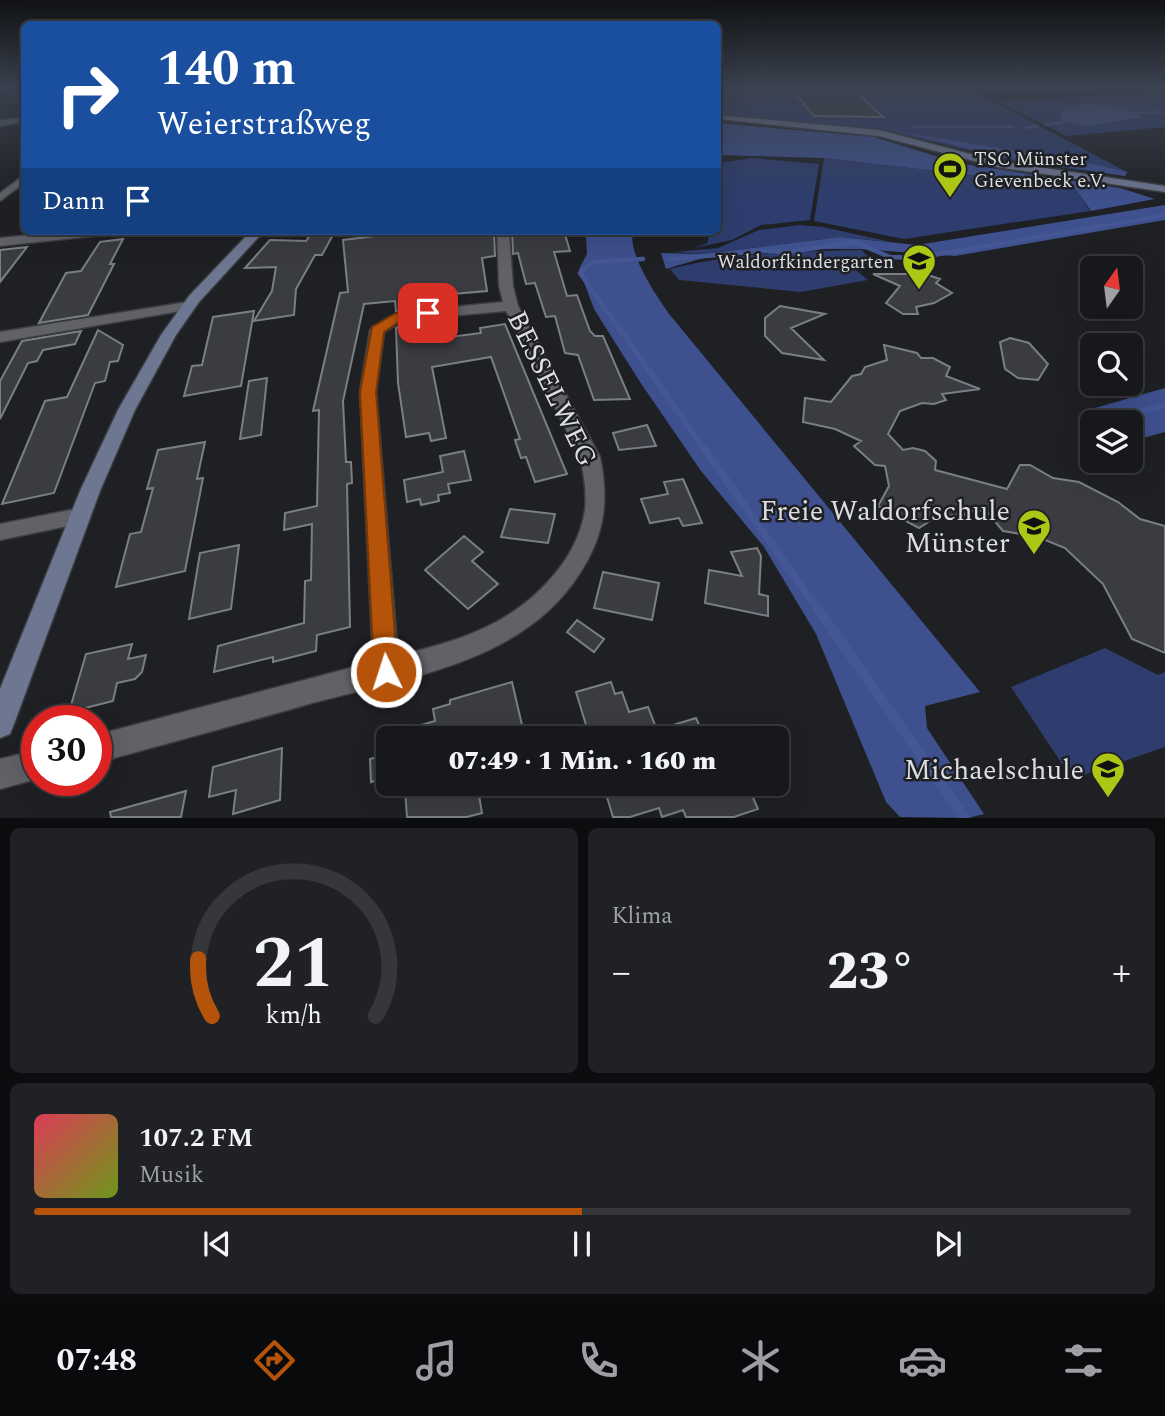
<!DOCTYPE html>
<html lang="de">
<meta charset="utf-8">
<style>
body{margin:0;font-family:Spectral,serif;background:#1f2124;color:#f1f3f6;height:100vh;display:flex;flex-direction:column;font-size:26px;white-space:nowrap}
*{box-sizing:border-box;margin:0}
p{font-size:23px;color:#9ea0a3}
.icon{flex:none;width:38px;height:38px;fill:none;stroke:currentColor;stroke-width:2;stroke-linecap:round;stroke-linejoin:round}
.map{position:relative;height:818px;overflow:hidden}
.panel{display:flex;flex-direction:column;gap:10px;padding:10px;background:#0c0d0f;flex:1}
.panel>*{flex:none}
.top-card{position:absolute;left:21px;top:21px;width:700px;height:214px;border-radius:10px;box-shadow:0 7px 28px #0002,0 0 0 2px #35373a;background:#1a4fa0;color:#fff;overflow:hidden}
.needle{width:46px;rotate:14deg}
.controls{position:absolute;left:1080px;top:256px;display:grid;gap:14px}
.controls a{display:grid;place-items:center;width:63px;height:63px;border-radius:10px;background:#16181b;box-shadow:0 7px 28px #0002,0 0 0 2px #35373a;font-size:35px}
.speed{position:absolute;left:21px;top:705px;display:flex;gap:14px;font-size:35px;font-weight:700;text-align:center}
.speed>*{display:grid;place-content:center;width:91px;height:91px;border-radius:50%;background:#16181b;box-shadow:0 7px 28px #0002,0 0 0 2px #35373a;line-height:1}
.speed .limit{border:10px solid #d22;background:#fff;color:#111}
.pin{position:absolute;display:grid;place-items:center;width:60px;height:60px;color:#fff;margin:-30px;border-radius:14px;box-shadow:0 4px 10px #0006}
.me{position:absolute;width:77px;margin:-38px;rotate:356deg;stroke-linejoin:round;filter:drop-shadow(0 0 5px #0008)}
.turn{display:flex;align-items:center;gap:24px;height:147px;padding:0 21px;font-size:32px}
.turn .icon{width:91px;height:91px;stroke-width:2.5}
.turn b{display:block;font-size:49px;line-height:60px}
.then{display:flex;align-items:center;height:66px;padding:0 21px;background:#0003;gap:14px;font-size:26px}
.big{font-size:52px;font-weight:800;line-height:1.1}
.panel .widget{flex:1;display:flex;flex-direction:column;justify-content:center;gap:10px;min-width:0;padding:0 24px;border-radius:10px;background:#1f2124}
.panel .dial{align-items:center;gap:0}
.dial svg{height:182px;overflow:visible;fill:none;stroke:#35373a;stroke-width:7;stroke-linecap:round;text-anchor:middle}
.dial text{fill:#f1f3f6;stroke:none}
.song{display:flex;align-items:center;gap:21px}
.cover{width:84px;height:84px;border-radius:10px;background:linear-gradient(135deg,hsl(350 70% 55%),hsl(80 70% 35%))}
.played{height:7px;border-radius:4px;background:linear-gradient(90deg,#b45309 50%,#35373a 50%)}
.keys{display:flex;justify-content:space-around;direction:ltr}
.heat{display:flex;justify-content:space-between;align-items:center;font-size:38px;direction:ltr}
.panel .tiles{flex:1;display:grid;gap:10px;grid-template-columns:1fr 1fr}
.widget:last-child{grid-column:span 2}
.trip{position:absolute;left:376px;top:726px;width:413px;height:70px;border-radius:10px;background:#16181b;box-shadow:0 7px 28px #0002,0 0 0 2px #35373a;font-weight:800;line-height:70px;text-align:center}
.menu{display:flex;height:112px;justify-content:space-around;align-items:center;background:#090a0b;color:#9ea0a3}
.menu .icon{width:49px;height:49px}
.menu .selected{color:#b45309}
.menu b{font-size:32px;color:#f1f3f6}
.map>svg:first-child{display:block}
.green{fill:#2e3d6e}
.forest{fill:#3e508d}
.water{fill:#445794}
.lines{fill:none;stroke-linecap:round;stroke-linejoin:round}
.stream-far5{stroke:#445794;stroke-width:2.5}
.stream-far4{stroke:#445794;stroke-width:3.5}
.stream-far3{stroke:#445794;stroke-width:4.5}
.stream-far2{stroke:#445794;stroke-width:6}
.stream-far1{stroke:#445794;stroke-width:8}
.stream{stroke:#445794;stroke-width:10}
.building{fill:#3a3c41;stroke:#7b7e84;stroke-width:2}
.street-casing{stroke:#3b3c41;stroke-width:3}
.secondary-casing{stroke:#3b3c41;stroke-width:3}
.street{fill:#606268;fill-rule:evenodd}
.secondary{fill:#6e7791;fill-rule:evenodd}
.route{fill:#b45309;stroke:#753606;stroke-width:2}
.labels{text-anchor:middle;stroke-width:5;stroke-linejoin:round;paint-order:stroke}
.far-poi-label{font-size:19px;fill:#dddee1;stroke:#1e2024;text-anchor:start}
.near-street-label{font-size:28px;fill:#dddee1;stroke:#1e2024}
.near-poi-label{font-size:28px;fill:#dddee1;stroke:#1e2024;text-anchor:end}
</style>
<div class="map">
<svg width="1165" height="818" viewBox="0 0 1165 818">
<rect width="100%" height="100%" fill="#1e2024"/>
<path class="green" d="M718 87H966L1127 172 1125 176 1014 161 875 128 718 115Z
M1150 87H1165V127L1067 136 999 102 1143 93Z
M752 158 819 164 810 220 761 225 732 240 694 248 707 243 710 234 708 231H718V163Z
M824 158 1074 187 1090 211 904 239 814 221Z
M800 225 823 227 891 242 840 237 705 254 674 252 718 248 759 230Z
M861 250 874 262 852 267 868 280 801 292 679 280 670 269C732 253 798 251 861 250Z
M1105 648 1158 675 1165 672V747L1072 779 1011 687Z"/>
<path class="forest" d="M718 123 874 137 958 163 1120 188 1155 199 1091 211 1074 187 824 158 718 155Z
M896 131 1098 165 1127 172 1125 176 1009 158Z
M1165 205V220L955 256 860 249H814L703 258 666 269 661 253 705 254 840 237 917 245Z
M596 231H633C627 253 657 297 670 315L980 692 925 706 927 728 984 814 968 818 900 817 886 802 816 634 764 547 701 471 640 382 594 309 579 269 587 254 586 236Z
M1165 388V432L1132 441 1130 422H1105L1088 410Z"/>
<path class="water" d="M1085 103 1117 106 1144 117 1089 126 1060 120 1063 110Z"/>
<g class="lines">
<path class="stream-far5" d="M1132 113 1165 112
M1045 125 1069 121
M912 127H1013
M1023 128 1038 126"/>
<path class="stream-far4" d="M1092 228 1165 215"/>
<path class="stream-far3" d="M670 259 763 251 789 252 854 242 890 257 916 258 1102 226
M618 327 580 273 593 262 643 259"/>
<path class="stream-far2" d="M617 325 707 453
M1120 418 1165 405"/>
<path class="stream-far1" d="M706 451 821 614"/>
<path class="stream" d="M820 612 965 818"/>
</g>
<path class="building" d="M790 87H851L883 117 814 116Z
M313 231H335L322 255H315L296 289 294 315 254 321 272 291 276 267 245 268 270 240 306 241Z
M392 231H494L495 256 482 258 487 291 429 296 431 306 396 312 395 301 364 304 343 401 346 462H351L352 483 347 484 350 627 317 635 316 651 273 662V657L214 672 218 646 304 623 305 581 311 580 312 524 284 530 285 513 317 506 319 410 313 411 340 293 348 292 343 240 393 234Z
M512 231H564L570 251 554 252 567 296 577 295 590 331 595 336H603L630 399 594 400 578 355 565 353 555 316 546 317 535 283 526 284 518 253 513 254Z
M123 239 110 264H114L88 315 39 323 66 273 81 271 100 242Z
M27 247 0 282V250Z
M873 274H925L940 279 936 283 952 293 934 303 916 307 918 314H903L886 303 900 286Z
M780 306 825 314 791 328 824 360 782 353 765 336V318Z
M254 311 241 386 184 396 192 366 202 365 213 317Z
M432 320 435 339 481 333 480 328 505 324 567 474 535 482 526 457 521 458 515 440 520 439 491 357 432 367 446 438 431 441 429 433 406 437 398 383 396 328 406 323Z
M98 330 123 345 118 361 110 362 105 381 95 383 54 493 2 504 45 401 67 397Z
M81 331 75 344 43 350 37 361 28 363 0 419V381L22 341Z
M1010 338 1029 343 1048 364 1038 380 1018 378 1005 369 1000 342Z
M884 345 917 353 921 358H933L950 367 946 376 980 389 942 394 946 400 934 404 922 403 900 411 888 434 903 450 913 448 925 451 936 461 935 470 1007 489 1020 465H1030L1053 478 1079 482 1118 502 1140 519 1165 526V653L1132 639 1103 584 1065 548 1038 537 1003 531 988 513 975 509 969 514 936 517 919 528 878 506 889 486 885 466 875 465 854 446 861 441 835 429 803 422 805 398 831 402 852 376 861 374 865 367 887 360Z
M267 378 261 435 240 439 249 381Z
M647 425 656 446 619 450 613 433Z
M205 442 197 479 203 478 185 571 116 587 130 534 141 532 153 488 147 489 158 450Z
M464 451 471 480 448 484 450 493 438 495 439 501 421 505 420 499 407 502 404 480 443 472 440 456Z
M683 479 702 523 683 526 679 518 650 523 641 499 668 494 664 482Z
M510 509 555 514 548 543 501 537Z
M464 536 483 552 472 561 498 584 468 609 425 570Z
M239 545 231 609 189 619 200 553Z
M757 548 761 556 759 594 768 596V616L705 603 709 570 742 576 731 552Z
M603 572 659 583 652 620 594 608Z
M577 620 604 639 594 652 567 632Z
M132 644 128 659 146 655 142 672 135 679 117 683 113 701 69 712 86 654Z
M512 682 525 738H392L391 734 435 721 433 709 450 704V700Z
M611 682 615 694 622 692 629 712 648 707 657 730 696 718 705 738H590L576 692Z
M282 748 280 800 233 814 236 790 209 797 213 767Z
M388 754V776L371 782 370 759Z
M424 784H477L482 813 467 817H407L405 790Z
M603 784H747L758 809 734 817H686L683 810 662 817 659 808 630 817H613Z
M186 791 181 817H111L110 812Z"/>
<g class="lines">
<g class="street-casing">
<path id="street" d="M24 118V122L0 126V120Z
M24 175V183L0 201V193Z
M70 231H109L103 235 0 246V238Z
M497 231H509L513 286 518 306 600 457C609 500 605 535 580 573 524 662 409 677 316 702 243 723 170 743 96 763V735L373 662 360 392 370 330 401 312 503 302 499 286ZM506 311 580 457C584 475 587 492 585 510 577 562 531 607 484 628 457 641 427 648 398 656L376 392 384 332 405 320Z
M187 302 192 303V309L0 342V332Z
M80 508 87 510 90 516 87 522 0 540V524Z
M37 750V779L0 789V759Z"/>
</g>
<g class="secondary-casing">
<path id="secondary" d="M718 115 879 130 997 161 1165 186V192L997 167 879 136 718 119Z
M251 231H264L199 302 176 335 135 410 100 491 14 724 10 734 0 738V689L80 491 118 410 161 335 189 296Z"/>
</g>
<use href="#street" class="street"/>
<use href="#secondary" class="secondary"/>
</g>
<linearGradient id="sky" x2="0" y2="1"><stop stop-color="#101214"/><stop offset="0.43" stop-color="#3b4250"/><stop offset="1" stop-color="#3b4250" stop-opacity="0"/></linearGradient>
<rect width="1165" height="202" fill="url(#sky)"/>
<path class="route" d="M428 309 435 313 433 316 404 319 384 332 376 392 398 672 394 680 386 684 378 680 374 672 360 392 372 327 396 313Z"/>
<defs>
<g id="stadium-pin" transform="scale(1.75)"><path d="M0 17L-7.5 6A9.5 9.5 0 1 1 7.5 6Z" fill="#abc615" stroke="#1e2024"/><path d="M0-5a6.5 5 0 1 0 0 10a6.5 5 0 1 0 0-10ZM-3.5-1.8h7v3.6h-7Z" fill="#111"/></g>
<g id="school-pin" transform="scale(1.75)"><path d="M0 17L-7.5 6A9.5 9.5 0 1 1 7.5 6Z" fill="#abc615" stroke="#1e2024"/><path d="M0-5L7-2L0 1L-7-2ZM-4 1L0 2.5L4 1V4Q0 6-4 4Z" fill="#111"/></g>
</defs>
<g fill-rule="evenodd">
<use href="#stadium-pin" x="950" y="169"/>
<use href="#school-pin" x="919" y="261"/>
<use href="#school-pin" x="1034" y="526"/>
<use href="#school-pin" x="1108" y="769"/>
</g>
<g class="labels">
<g class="far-poi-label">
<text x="974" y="165">TSC Münster<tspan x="974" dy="22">Gievenbeck e.V.</tspan></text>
<text x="894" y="268" text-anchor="end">Waldorfkindergarten</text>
</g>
<g class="near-street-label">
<text transform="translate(553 388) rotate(64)" y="10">BESSELWEG</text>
</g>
<g class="near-poi-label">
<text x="1010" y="520">Freie Waldorfschule<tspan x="1010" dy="32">Münster</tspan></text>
<text x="1084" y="779">Michaelschule</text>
</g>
</g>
</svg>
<div class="controls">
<a><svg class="needle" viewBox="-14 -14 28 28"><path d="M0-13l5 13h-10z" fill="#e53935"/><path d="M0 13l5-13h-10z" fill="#9ea0a3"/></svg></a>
<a><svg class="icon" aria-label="search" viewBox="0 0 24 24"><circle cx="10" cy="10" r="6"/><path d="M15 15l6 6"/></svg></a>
<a><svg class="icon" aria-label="layers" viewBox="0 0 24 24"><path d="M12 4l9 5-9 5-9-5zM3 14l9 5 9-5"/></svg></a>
</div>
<div class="speed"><div class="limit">30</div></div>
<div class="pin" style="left:428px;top:313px;background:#d93025"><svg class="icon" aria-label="arrive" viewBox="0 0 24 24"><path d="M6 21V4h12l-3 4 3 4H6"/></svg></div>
<svg class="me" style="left:386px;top:672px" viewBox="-20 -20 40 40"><circle r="17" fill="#b45309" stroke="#fff" stroke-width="3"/><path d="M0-11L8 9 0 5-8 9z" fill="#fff"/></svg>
<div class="trip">07:49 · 1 Min. · 160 m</div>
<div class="top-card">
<div class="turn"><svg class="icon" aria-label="right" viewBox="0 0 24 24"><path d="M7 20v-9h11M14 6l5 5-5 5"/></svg><div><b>140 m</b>Weierstraßweg</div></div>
<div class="then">Dann<svg class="icon" aria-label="arrive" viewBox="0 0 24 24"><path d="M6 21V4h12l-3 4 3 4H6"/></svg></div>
</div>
</div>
<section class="panel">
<div class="tiles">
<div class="widget dial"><svg viewBox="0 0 100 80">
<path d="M14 69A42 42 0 1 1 86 69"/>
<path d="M14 69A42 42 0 0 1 8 44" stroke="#b45309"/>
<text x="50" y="56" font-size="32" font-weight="700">21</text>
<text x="50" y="72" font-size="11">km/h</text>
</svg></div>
<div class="widget"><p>Klima</p>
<div class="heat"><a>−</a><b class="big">23°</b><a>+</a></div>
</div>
<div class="widget">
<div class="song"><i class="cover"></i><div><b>107.2 FM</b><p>Musik</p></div></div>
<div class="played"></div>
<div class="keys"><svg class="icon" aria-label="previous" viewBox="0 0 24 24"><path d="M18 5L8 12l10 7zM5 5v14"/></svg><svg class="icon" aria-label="pause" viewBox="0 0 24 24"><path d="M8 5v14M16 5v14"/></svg><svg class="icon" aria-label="next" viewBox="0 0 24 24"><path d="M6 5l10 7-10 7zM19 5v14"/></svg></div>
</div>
</div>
</section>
<nav class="menu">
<b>07:48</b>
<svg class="icon selected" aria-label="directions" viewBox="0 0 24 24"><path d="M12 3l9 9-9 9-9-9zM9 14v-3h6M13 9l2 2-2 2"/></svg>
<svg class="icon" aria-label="music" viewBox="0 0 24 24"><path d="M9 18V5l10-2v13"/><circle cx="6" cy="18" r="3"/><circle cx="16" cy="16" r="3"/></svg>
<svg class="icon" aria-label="phone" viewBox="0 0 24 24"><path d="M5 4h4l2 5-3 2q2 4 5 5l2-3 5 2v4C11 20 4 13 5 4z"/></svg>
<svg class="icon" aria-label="climate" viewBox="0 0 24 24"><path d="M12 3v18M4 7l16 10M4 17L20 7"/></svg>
<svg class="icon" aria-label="car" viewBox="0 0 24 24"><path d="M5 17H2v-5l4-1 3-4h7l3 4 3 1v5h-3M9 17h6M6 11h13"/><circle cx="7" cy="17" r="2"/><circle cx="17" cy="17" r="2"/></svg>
<svg class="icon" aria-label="filters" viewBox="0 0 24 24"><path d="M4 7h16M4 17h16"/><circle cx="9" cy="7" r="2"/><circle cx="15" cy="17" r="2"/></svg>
</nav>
